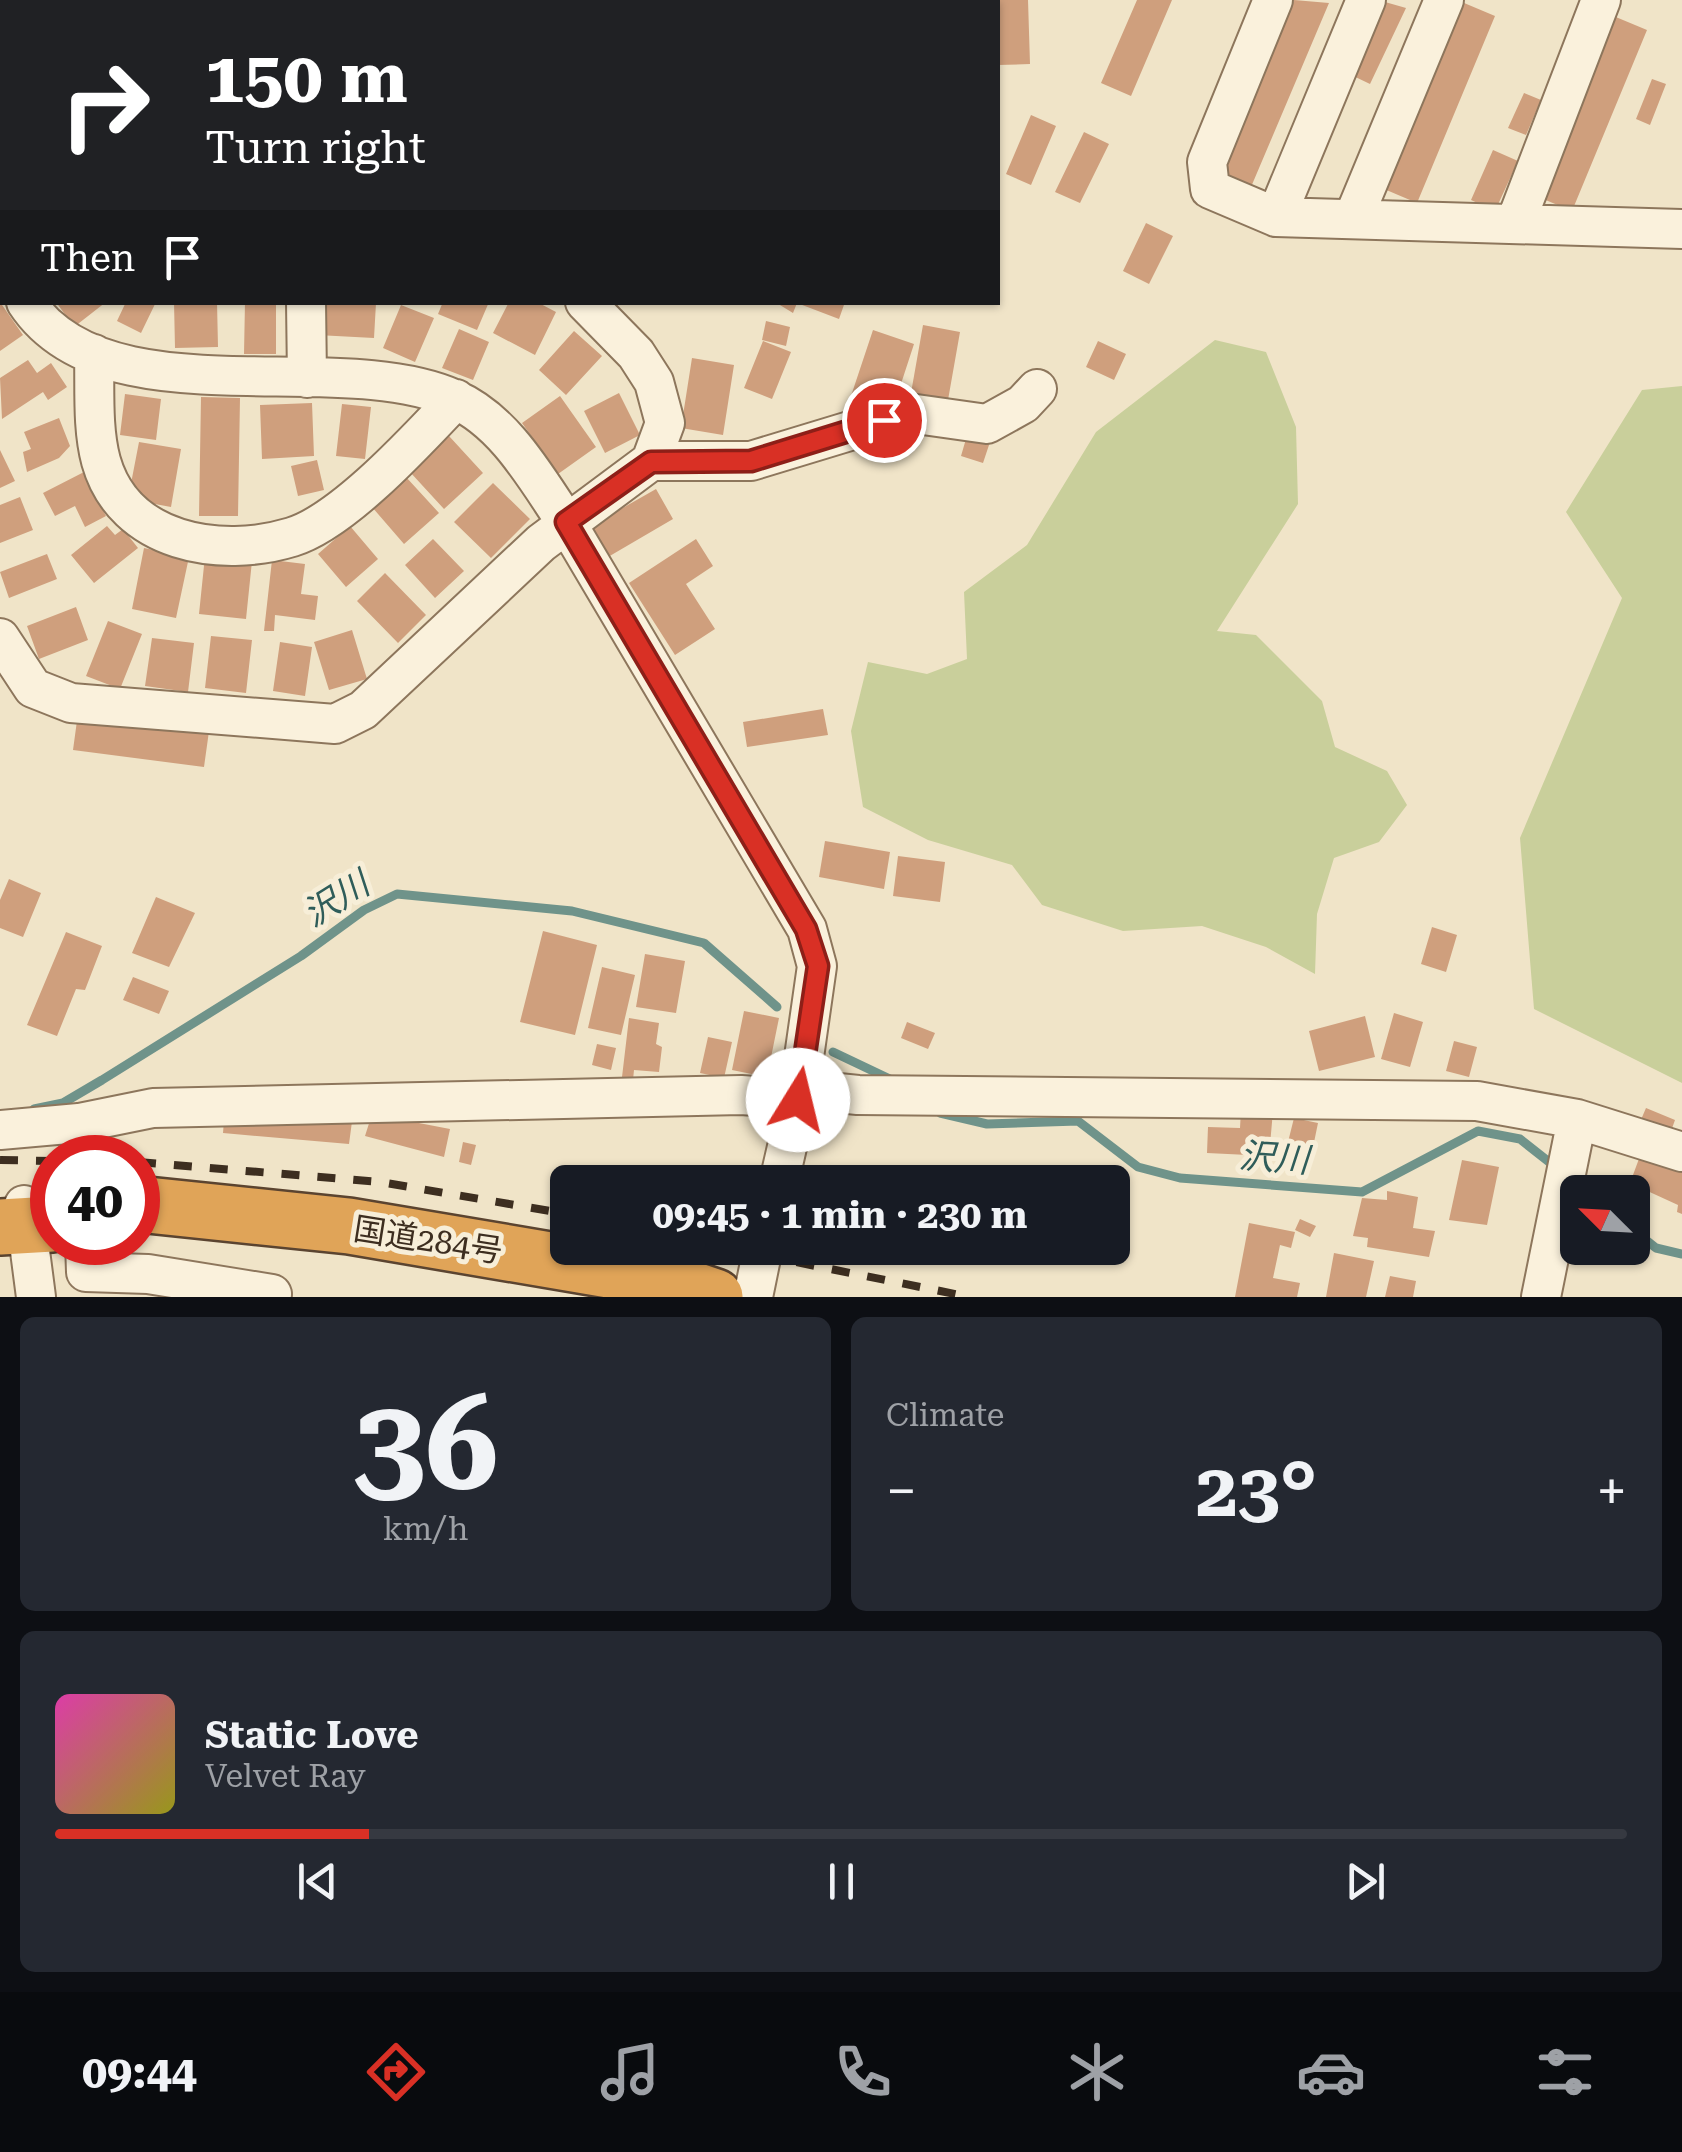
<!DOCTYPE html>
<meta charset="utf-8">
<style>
body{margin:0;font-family:"Roboto Serif","Noto Sans JP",serif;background:#242831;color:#f1f3f6;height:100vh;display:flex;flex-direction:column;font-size:38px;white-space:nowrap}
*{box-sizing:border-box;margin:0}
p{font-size:32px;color:#9ea1a6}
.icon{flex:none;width:55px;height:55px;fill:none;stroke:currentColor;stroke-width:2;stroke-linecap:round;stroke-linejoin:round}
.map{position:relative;height:1297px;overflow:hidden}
.drawer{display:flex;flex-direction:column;gap:20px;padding:20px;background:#0d0f14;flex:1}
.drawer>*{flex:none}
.guide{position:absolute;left:0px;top:0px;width:1000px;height:305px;box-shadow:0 2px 8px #0004;background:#202124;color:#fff;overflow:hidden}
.needle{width:65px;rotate:294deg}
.fabs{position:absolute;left:1560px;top:1175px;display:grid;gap:20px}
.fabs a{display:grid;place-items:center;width:90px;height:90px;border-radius:15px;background:#171b24;box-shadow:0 2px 8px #0004;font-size:50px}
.speed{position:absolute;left:30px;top:1135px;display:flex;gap:20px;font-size:50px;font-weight:700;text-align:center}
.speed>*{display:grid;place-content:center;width:130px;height:130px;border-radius:50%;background:#171b24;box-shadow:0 2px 8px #0004;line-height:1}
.speed .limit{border:15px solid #d22;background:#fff;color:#111}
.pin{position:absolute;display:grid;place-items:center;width:85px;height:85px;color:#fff;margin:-42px;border:5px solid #fff;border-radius:50%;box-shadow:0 2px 10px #0007}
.me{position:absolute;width:110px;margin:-55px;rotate:9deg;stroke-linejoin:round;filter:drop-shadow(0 0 8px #0008)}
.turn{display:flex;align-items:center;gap:35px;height:210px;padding:0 40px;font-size:45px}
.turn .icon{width:130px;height:130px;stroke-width:2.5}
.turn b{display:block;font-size:70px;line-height:85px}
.then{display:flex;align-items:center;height:95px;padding:0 40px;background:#0003;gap:20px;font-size:38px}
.big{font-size:75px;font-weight:700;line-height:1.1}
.drawer .tile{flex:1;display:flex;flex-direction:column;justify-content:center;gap:15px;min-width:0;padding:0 35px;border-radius:15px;background:#242831}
.drawer .dial{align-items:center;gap:0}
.dial b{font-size:130px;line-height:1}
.song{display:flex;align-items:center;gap:30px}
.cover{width:120px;height:120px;border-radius:15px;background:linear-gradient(135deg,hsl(320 70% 55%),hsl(60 70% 35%))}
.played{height:10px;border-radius:5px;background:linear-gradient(90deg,#d93025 20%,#363941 20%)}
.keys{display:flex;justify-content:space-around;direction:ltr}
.heat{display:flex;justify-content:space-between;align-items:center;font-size:55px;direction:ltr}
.drawer .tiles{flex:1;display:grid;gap:20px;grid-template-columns:1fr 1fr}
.tile:last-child{grid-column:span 2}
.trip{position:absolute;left:550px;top:1165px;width:580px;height:100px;border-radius:15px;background:#171b24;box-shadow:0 2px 8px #0004;font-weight:700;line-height:100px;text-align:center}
.menu{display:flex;height:160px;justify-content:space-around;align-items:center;background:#090b0e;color:#9ea1a6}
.menu .icon{width:70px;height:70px}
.menu .current{color:#d93025}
.menu b{font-size:45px;color:#f1f3f6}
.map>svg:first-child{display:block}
.green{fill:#c9cf9b}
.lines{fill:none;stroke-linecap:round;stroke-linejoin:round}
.stream{stroke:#6f938a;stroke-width:9}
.building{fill:#cf9f7d}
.minor-casing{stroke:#8d765c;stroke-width:42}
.highway-casing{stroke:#5b4430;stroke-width:60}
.minor{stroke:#faf1dc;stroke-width:38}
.highway{stroke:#e0a458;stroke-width:55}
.rail{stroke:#3d2e20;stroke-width:8;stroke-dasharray:18 18;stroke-linecap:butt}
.route-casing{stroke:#8d1f18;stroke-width:25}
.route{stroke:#d93025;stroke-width:18}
.labels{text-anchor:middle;stroke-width:10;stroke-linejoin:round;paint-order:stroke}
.street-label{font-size:32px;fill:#3d2e20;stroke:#f7eed8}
.water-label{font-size:35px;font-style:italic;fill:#2f5d5a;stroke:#f7eed8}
</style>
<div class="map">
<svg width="1682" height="1297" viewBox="0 0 1682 1297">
<rect width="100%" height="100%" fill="#f0e4c8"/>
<path class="green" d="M1215 340 1266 352 1296 427 1298 504 1217 631 1256 635 1322 701 1335 747 1387 771 1407 805 1379 842 1334 858 1317 914 1315 974 1266 947 1202 926 1123 931 1042 905 1012 865 928 840 863 807 851 731 868 662 927 674 967 659 964 592 1027 545 1096 432Z
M1682 386V1083L1534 1009 1520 838 1622 598 1566 512 1642 390Z"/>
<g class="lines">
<path class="stream" d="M833 1052 894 1081
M34 1109 63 1103 102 1080 301 956 364 910 397 894 572 911 704 943 777 1007
M940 1113 987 1124 1078 1121 1138 1167 1180 1178 1362 1192 1478 1131 1520 1139 1558 1169
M1632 1229 1656 1248 1682 1254"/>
</g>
<path class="building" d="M998 0H1028L1030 64 998 65Z
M1137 0H1172L1131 96 1101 83Z
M1294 0 1329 3 1251 187 1220 174Z
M1378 0 1406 8 1370 84 1345 72Z
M1457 0 1495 16 1417 203 1377 186Z
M1611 15 1647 30 1572 211 1536 196Z
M1652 79 1666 84 1650 125 1636 119Z
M1524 93 1541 100 1526 135 1508 128Z
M1031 115 1056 126 1031 185 1006 174Z
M1084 132 1109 144 1080 203 1055 192Z
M1493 150 1518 161 1495 211 1471 200Z
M1146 223 1173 236 1149 284 1123 271Z
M0 302 23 335 0 351Z
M56 302H106L74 327Z
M126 302H156L141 333 117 321Z
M174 302H217L218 347 175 348Z
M245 302 276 303V354H244Z
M319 302 376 303 374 338 317 335Z
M443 302H489L477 330 438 314Z
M509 302H537L556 312 535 355 493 333Z
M775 302H845L839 319 797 303 793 313Z
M401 305 434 318 415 362 383 348Z
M766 321 790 327 786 346 762 340Z
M923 325 960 332 948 400 911 393Z
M459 329 489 342 473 380 442 368Z
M873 330 914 344 898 393 878 386 869 413 848 405Z
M574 331 602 356 566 395 539 370Z
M763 341 791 352 772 399 744 388Z
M1098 341 1126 354 1114 380 1086 367Z
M692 358 734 365 723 435 681 428Z
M28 360 37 373 51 363 67 387 48 400 43 392 2 419 0 378Z
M619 393 640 435 605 453 584 411Z
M125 394 161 399 156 440 120 435Z
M560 396 596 447 558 474 522 423Z
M201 397 240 398 238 516H199Z
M312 403 314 456 262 459 260 405Z
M342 404 371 407 365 459 336 456Z
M59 418 70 446 59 458 27 472 23 452 31 449 24 432Z
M968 432 991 439 983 463 961 456Z
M449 436 483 473 444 509 410 472Z
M139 442 181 449 171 507 128 499Z
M0 450 15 481 0 488Z
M317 460 324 490 298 496 291 466Z
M84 472 106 516 85 527 75 506 55 516 43 493Z
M406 477 439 513 404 544 372 507Z
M493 483 530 519 491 558 454 522Z
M656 489 673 519 608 557 591 526Z
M20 497 33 530 0 543V505Z
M107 526 115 535 123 529 138 548 94 583 71 555Z
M350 526 378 559 346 587 318 554Z
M433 539 464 571 435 598 405 565Z
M696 539 713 566 686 584 715 629 675 655 629 583Z
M144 548 189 557 176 618 132 609Z
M47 554 57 579 9 598 0 572Z
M205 556 252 561 246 619 199 614Z
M272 560 305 564 301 594 318 596 315 620 275 615 274 631H264Z
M385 573 426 615 398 643 357 601Z
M76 607 88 640 39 659 27 626Z
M108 621 142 634 120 689 86 676Z
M352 630 367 679 329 690 314 642Z
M211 636 252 640 246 693 205 688Z
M152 638 194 643 188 692 145 686Z
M280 642 312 647 305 696 273 691Z
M79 706 210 724 204 767 73 750Z
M823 709 828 735 747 747 743 722Z
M825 841 890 852 884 889 819 877Z
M898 856 945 862 940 902 893 896Z
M9 879 41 893 23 937 0 928V900Z
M156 897 195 913 169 967 132 953Z
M1432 927 1457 935 1446 972 1421 964Z
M543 931 597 945 575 1035 520 1022Z
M66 932 102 946 85 990 76 989 57 1036 27 1025Z
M645 954 685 961 676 1013 636 1007Z
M602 967 635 975 621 1035 588 1028Z
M133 977 169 991 159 1014 123 1000Z
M744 1011 779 1018 767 1077 732 1070Z
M1394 1013 1423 1022 1410 1067 1381 1059Z
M1365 1016 1375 1057 1319 1071 1309 1031Z
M629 1018 659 1023 656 1044 662 1047 659 1072 634 1070 633 1080 622 1077Z
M907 1022 935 1033 928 1049 901 1038Z
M708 1037 732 1042 724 1078 700 1073Z
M1454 1041 1477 1047 1469 1077 1446 1071Z
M597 1044 616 1048 611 1070 592 1065Z
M225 1108 353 1114 349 1144 223 1133Z
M1646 1108 1675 1120 1670 1134 1640 1122Z
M1241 1110 1273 1111 1269 1156 1207 1153 1208 1127 1240 1128Z
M372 1114 450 1129 444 1157 365 1136Z
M1294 1118 1318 1123 1312 1152 1287 1146Z
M463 1142 476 1145 471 1165 459 1162Z
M1643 1148 1682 1168V1214L1677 1212 1678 1205 1630 1183Z
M1462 1160 1499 1167 1487 1225 1449 1220Z
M1387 1191 1418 1197 1413 1228 1435 1231 1429 1257 1367 1247 1368 1238 1353 1236 1362 1198 1387 1200Z
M1300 1219 1316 1226 1310 1237 1295 1230Z
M1249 1223 1295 1232 1291 1248 1280 1245 1273 1278 1300 1283 1297 1297H1235Z
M1334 1253 1374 1261 1366 1297H1326Z
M1390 1276 1416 1281 1413 1297H1385Z"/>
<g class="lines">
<g class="minor-casing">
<path id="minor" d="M114 0V2
M622 0 623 2
M1273 0 1207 162 1210 189 1276 217 1682 229
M38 2 46 0
M0 14H2
M0 164 2 163
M1276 217 1366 0
M1353 219 1444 0
M1515 224 1601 0
M0 252 2 259
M26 302C105 422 336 346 454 399 505 421 536 478 566 522L807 929 817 966 798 1099 779 1182
M306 302 307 378
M94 354C95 389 92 428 101 461 124 543 220 559 292 537 344 521 418 439 456 399
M651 461H751L909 413 987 424 1023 404 1037 389
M0 638 33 688 71 703 335 724 363 710 541 543 651 461 665 423 654 382 636 354 585 302
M799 1089 858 1095 1477 1101 1577 1119 1682 1152
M0 1130 79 1123 153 1108 741 1095 798 1099
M24 1205 36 1297
M85 1242 86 1272 148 1274 272 1294
M753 1297 763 1248
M1541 1297 1577 1119"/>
</g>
<g class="highway-casing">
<path id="highway" d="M138 1204 349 1226 662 1279 715 1297
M0 1227 52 1224"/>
</g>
<use href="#minor" class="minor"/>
<use href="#highway" class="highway"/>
<path class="rail" d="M0 1160 52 1161
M138 1162 380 1182 568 1214
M726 1248 970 1297"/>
</g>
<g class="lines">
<g class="route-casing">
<path id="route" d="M798 1100 818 966 806 929 566 522 651 462 751 461 884 420"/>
</g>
<use href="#route" class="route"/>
</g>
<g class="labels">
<g class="street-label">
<text transform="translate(428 1240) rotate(9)" y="11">国道284号</text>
</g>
<g class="water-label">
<text transform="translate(336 899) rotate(-32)" y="12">沢川</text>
<text transform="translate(1274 1158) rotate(4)" y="12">沢川</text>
</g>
</g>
</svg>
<div class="fabs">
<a><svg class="needle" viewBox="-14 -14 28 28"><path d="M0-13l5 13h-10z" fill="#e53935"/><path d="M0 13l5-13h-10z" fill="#9ea1a6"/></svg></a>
</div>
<div class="speed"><div class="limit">40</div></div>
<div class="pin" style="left:884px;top:420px;background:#d93025"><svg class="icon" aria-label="arrive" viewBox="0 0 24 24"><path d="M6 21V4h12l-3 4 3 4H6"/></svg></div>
<svg class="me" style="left:798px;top:1100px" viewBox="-20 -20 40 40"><circle r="19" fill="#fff"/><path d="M0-13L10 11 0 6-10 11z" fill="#d93025"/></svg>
<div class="trip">09:45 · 1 min · 230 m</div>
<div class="guide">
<div class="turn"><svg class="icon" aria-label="right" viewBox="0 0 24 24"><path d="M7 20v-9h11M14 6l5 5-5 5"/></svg><div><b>150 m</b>Turn right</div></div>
<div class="then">Then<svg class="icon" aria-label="arrive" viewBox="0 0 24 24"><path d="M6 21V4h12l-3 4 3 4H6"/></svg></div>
</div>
</div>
<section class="drawer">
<div class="tiles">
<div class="tile dial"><b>36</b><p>km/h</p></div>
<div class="tile"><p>Climate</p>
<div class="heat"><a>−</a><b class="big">23°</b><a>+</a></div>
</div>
<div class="tile">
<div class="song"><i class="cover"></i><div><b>Static Love</b><p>Velvet Ray</p></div></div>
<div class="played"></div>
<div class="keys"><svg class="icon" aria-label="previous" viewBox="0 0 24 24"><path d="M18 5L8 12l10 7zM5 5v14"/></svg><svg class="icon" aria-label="pause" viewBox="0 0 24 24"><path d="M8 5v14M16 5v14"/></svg><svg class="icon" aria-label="next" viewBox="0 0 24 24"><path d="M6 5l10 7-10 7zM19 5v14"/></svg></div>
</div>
</div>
</section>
<nav class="menu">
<b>09:44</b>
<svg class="icon current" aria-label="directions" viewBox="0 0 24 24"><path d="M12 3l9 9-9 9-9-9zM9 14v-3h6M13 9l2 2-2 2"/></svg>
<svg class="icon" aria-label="music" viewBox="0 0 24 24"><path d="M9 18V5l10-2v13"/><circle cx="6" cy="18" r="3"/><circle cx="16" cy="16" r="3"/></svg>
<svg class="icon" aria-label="phone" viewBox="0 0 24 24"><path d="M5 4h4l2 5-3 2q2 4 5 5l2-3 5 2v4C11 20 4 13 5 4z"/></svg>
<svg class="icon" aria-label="climate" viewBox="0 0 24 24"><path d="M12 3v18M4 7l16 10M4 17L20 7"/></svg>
<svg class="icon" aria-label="car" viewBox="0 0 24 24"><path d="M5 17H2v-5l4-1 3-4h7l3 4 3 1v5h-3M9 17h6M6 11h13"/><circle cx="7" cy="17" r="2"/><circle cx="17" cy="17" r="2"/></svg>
<svg class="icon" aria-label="filters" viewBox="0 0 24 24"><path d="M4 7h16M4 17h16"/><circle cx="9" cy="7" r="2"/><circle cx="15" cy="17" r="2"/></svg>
</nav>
